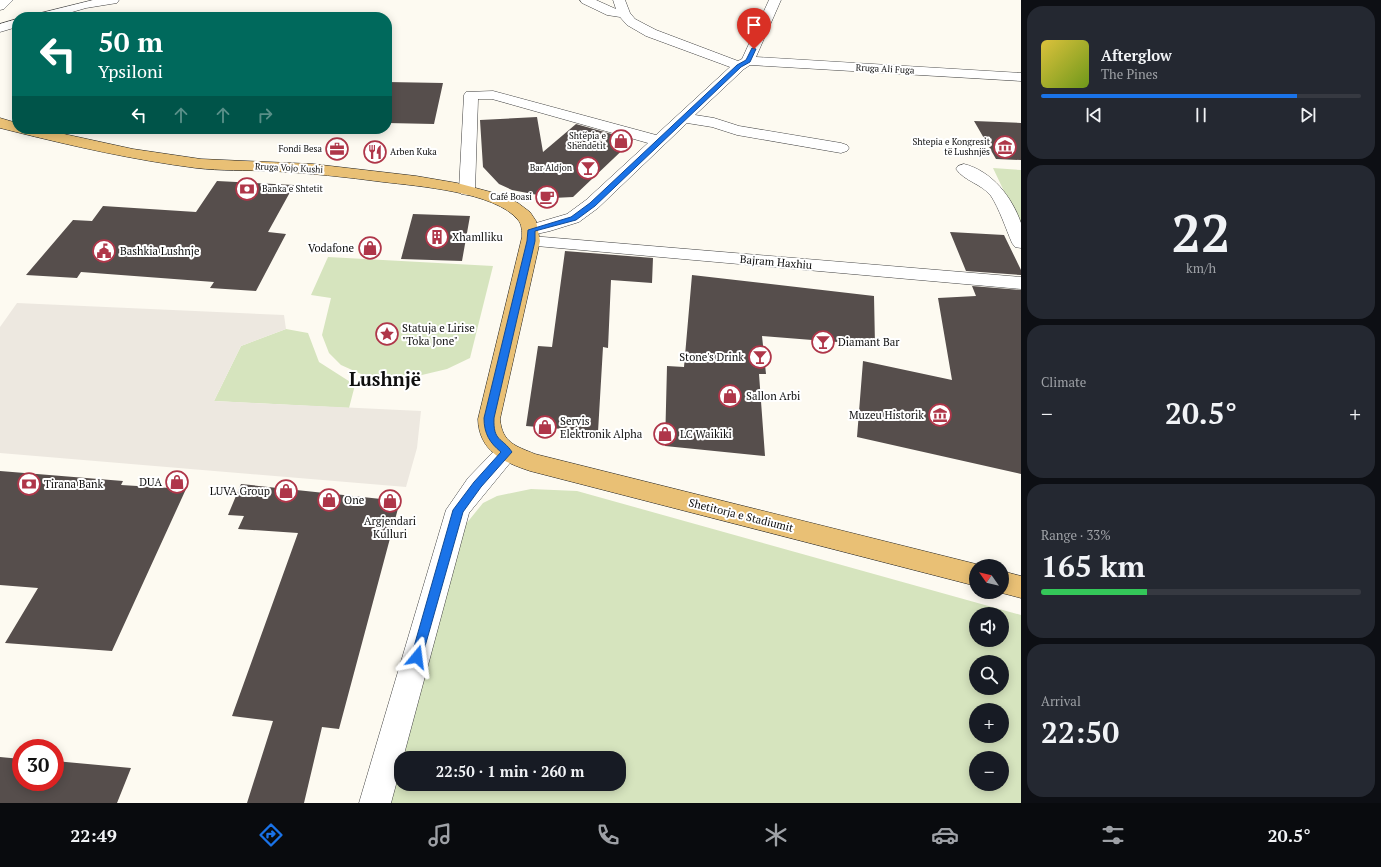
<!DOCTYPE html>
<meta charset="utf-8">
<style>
body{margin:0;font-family:"PT Serif",serif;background:#242831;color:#f1f3f6;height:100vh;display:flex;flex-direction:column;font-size:15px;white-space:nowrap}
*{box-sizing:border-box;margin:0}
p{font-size:13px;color:#9ea1a6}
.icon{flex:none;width:22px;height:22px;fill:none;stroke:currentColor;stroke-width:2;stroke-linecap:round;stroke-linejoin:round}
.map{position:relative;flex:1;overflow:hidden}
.side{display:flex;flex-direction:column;gap:6px;padding:6px;background:#0d0f14;width:360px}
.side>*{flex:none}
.banner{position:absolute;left:12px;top:12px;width:380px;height:122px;border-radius:16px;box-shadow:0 2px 10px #0003;background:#00695c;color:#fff;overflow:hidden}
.needle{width:26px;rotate:304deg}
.controls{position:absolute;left:969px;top:559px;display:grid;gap:8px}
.controls a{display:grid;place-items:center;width:40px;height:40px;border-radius:50%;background:#171b24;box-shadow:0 2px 10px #0003;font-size:20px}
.speed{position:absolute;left:12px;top:739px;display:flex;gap:8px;font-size:20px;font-weight:700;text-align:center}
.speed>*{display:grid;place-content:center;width:52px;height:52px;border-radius:50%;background:#171b24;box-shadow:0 2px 10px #0003;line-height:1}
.speed .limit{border:6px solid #d22;background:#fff;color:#111}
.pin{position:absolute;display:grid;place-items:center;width:34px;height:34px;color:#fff;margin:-41px -17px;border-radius:50% 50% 50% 0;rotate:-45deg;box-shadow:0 0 4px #0007}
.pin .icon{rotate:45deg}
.me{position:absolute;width:44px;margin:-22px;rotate:16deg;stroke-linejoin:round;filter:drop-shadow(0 0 3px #0008)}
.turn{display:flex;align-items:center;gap:14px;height:84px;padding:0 20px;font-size:18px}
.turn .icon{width:52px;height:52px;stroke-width:2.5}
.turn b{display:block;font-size:28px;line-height:34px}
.lanes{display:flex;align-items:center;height:38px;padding:0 20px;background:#0003;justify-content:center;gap:20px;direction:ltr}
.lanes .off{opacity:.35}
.big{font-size:30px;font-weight:700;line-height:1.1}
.side .card{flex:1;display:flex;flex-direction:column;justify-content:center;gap:6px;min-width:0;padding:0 14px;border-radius:16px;background:#242831}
.side .dial{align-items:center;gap:0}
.dial b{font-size:52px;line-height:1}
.song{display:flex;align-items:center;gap:12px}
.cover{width:48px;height:48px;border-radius:6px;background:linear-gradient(135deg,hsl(50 70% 55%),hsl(80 70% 35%))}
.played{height:4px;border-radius:2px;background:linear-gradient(90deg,#1a73e8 80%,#363941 80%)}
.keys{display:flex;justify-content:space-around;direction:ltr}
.heat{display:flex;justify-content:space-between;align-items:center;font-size:22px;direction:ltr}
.charge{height:6px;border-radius:3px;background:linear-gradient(90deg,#34c759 33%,#363941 0)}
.trip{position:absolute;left:394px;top:751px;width:232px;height:40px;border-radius:16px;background:#171b24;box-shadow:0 2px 10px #0003;font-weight:700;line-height:40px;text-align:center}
.dock{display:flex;height:64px;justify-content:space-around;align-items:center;background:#090b0e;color:#9ea1a6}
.dock .icon{width:28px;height:28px}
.dock .selected{color:#1a73e8}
.dock b{font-size:18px;color:#f1f3f6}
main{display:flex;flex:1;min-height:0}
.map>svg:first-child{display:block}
.green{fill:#d6e4be;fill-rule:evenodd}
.plaza{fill:#ede8e0}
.building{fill:#564e4c}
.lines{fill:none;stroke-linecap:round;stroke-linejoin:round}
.minor-casing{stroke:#414141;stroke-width:1}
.major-casing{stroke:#1f1f1f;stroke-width:1}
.minor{fill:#fff;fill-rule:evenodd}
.major{fill:#e9c075;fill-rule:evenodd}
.route{fill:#1a73e8;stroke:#114b97}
.labels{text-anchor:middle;stroke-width:4;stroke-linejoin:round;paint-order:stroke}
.far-street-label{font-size:9px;fill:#0e0e0e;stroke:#fff}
.far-poi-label{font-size:9px;fill:#0e0e0e;stroke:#fff;text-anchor:end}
.poi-label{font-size:11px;fill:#0e0e0e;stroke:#fff;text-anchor:start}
.street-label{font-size:11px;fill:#0e0e0e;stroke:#fff}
.town-label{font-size:19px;font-weight:bold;fill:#0e0e0e;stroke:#fff}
</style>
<main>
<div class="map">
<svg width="1021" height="803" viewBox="0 0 1021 803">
<rect width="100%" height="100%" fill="#fdfaf1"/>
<path class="green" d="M993 168 1021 170V227Z
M328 257 493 266 470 358 447 369 405 379 361 374 341 365 329 353 322 335 331 298 311 295Z
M286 329 308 333 319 362 355 385 349 408 214 401 241 346Z
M531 489 577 491 1021 615V803H388L457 535 483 503 497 496ZM976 614H1002V640H976ZM976 662H1002V688H976ZM976 710H1002V736H976ZM401 758H619V784H401ZM976 758H1002V784H976Z"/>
<path class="plaza" d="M17 303 284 315 286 329 241 346 214 401 421 411 417 448 406 487 0 453V327Z"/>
<path class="building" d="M387 82 443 83 434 124 387 123Z
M537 117 543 152 576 124 633 140 573 197 553 198 512 190 499 184 483 167 480 120Z
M974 121 1021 123V160L996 159Z
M217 181 294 185 268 232 286 234 256 291 210 288 214 282 81 272 77 278 26 275 73 220 92 221 103 206 196 212Z
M413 214 470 216 462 261 401 259Z
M950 232 1004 235 1021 270V275L966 271Z
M565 251 653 258 652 283 611 280 608 348 603 347 598 432 526 426 538 346 552 347Z
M692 275 874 296 875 345 762 336 766 374H759L765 456 665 446 667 366 684 367Z
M972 286 1021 290V474L857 437 863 361 952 380 938 298 976 296Z
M0 471 123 481 121 485 186 489 112 651 5 643 38 588 0 585Z
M241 484 400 501 339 729 322 727 304 803H247L273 721 232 716 298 533 238 529 244 516 228 515Z
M0 757 21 759V782H55V761L131 768 117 803H0Z"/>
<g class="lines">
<g class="minor-casing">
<path id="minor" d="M0 0H13L4 9 0 10Z
M93 0H119L117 3 86 8 55 17H35L37 14Z
M580 0H596L616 9 613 0H625L630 13 635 19 656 30 738 61 742 59 769 0H781L756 57 1021 73V81L750 65 744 69 695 115 714 118 739 126 841 143 847 145 849 148 847 151 841 153 737 135 712 127 687 123 598 208 579 222 550 231 532 235 526 234 523 230 526 226 567 214 586 200 648 143 492 99H478L475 190 473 194 467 195 461 194 459 190 464 95 466 92 493 91 656 135 730 67 646 36 627 25 620 17 607 15 582 3Z
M17 19V27L0 32V24Z
M964 164C992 171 1012 197 1021 223 1021 230 1021 241 1021 248L1015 247 1012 243C1006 229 999 208 991 196 982 184 964 181 956 169L958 166Z
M531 236 1021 277V289L525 245 522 241 525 237Z
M507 443 515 446 519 452 469 513 403 758H401V766L391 803H359L446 510 468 478 499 446Z"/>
</g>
<g class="major-casing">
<path id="major" d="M0 118 17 123V129H41L133 149 201 159 313 164 416 176 457 183 502 195 518 203 530 212 536 221 540 241 500 419C502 443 516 446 535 454L976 564 982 566H976V586L530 471C503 462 479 451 478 419L522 237C522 232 522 224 518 220 496 192 417 186 383 182 346 177 309 173 271 171 246 170 221 171 196 168 134 160 72 146 12 131L0 128Z
M1002 571 1021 576V598L998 592H1002Z"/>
</g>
<use href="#minor" class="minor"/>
<use href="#major" class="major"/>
</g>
<path class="route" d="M752 48 756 49 750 62 741 67 595 206 576 220 535 231V241L494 418C493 442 502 437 512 452L481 487 463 512 422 657 421 660 417 662 412 660 411 657 453 510 474 482 501 452C490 443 484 434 484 418L527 241 528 230 571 217 590 203 737 65 746 60Z"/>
<defs>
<g id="shop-ring" transform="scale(1.15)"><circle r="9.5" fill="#fff" stroke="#af3649" stroke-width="1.5"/><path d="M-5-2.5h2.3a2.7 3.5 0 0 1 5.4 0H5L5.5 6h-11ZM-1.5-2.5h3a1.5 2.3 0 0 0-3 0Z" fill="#af3649"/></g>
<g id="museum-ring" transform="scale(1.15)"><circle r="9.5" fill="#fff" stroke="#af3649" stroke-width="1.5"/><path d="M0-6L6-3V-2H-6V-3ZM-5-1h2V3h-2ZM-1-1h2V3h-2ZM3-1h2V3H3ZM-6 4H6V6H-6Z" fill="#af3649"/></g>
<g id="office-ring" transform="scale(1.15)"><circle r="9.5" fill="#fff" stroke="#af3649" stroke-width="1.5"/><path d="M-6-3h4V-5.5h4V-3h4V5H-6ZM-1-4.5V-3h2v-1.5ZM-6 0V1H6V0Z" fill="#af3649"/></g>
<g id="restaurant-ring" transform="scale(1.15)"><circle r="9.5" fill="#fff" stroke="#af3649" stroke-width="1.5"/><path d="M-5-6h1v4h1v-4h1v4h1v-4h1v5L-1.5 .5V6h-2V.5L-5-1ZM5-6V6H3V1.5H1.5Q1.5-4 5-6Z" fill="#af3649"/></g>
<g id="bar-ring" transform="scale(1.15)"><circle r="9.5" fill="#fff" stroke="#af3649" stroke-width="1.5"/><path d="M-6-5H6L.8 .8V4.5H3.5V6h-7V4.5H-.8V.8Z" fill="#af3649"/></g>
<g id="bank-ring" transform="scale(1.15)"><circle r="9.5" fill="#fff" stroke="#af3649" stroke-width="1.5"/><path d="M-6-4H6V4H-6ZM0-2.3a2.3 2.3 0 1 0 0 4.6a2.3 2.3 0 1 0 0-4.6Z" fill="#af3649"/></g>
<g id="cafe-ring" transform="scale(1.15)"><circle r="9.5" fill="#fff" stroke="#af3649" stroke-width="1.5"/><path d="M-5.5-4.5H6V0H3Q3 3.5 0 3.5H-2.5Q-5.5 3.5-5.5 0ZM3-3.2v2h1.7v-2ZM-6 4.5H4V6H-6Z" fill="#af3649"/></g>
<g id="building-ring" transform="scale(1.15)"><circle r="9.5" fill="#fff" stroke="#af3649" stroke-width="1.5"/><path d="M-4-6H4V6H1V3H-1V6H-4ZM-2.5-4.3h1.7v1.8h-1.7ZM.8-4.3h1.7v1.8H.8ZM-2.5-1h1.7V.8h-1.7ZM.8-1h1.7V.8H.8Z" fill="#af3649"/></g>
<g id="civic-ring" transform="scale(1.15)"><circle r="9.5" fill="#fff" stroke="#af3649" stroke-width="1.5"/><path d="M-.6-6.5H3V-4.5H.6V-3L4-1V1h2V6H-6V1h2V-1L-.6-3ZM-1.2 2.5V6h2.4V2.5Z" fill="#af3649"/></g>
<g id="sight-ring" transform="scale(1.15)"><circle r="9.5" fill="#fff" stroke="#af3649" stroke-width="1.5"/><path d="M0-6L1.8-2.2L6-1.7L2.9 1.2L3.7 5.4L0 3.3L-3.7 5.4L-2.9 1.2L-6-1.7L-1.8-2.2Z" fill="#af3649"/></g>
</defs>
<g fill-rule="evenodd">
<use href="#shop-ring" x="621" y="141"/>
<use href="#museum-ring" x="1005" y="147"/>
<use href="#office-ring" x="337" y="149"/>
<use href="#restaurant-ring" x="375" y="152"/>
<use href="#bar-ring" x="588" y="168"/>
<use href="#bank-ring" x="247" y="189"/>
<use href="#cafe-ring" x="547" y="197"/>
<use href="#building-ring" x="437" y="237"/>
<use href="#shop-ring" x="370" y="248"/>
<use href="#civic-ring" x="104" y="251"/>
<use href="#sight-ring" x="387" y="334"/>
<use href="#bar-ring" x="823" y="342"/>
<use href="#bar-ring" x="760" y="357"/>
<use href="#shop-ring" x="730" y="396"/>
<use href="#museum-ring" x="940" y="415"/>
<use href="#shop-ring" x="545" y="427"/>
<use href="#shop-ring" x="665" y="434"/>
<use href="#shop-ring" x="177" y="482"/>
<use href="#bank-ring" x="29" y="484"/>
<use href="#shop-ring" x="286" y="491"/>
<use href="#shop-ring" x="329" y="500"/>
<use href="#shop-ring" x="390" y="501"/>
</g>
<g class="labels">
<g class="far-street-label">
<text transform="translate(885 69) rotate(3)" y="3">Rruga Ali Fuga</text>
<text transform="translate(289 168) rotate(3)" y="3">Rruga Vojo Kushi</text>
</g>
<g class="far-poi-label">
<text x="606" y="139">Shtëpia e<tspan x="606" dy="10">Shëndetit</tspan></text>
<text x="990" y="145">Shtepia e Kongresit<tspan x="990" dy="10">të Lushnjës</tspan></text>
<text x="322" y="152">Fondi Besa</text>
<text x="390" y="155" text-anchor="start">Arben Kuka</text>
<text x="572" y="171">Bar Aldjon</text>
<text x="262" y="192" text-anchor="start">Banka e Shtetit</text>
<text x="532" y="200">Café Boasi</text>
</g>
<g class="poi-label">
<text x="452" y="241">Xhamlliku</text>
<text x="354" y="252" text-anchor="end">Vodafone</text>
<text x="120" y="255">Bashkia Lushnje</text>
<text x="402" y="332">Statuja e Lirise<tspan x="402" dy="13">"Toka Jone"</tspan></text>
<text x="838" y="346">Diamant Bar</text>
<text x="744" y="361" text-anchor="end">Stone's Drink</text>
<text x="746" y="400">Sallon Arbi</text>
<text x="924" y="419" text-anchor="end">Muzeu Historik</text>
<text x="560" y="425">Servis<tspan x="560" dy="13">Elektronik Alpha</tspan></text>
<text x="680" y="438">LC Waikiki</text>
<text x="162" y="486" text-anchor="end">DUA</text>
<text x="44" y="488">Tirana Bank</text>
<text x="270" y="495" text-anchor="end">LUVA Group</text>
<text x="344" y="504">One</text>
<text x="390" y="525" text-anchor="middle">Argjendari<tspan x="390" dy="13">Kulluri</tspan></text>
</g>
<g class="street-label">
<text transform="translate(776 262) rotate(5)" y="4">Bajram Haxhiu</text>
<text transform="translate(741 515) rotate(14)" y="4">Shetitorja e Stadiumit</text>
</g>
<g class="town-label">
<text x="385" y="386">Lushnjë</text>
</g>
</g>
</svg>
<div class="controls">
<a><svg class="needle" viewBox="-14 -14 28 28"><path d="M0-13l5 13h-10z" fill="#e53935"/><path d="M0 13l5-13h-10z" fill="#9ea1a6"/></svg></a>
<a><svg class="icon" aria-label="sound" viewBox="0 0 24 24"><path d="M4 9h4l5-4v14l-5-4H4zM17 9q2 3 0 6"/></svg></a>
<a><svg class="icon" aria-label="search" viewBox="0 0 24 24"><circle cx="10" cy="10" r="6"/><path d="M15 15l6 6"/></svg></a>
<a>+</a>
<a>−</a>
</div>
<div class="speed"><div class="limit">30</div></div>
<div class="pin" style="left:754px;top:49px;background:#d93025"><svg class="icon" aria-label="arrive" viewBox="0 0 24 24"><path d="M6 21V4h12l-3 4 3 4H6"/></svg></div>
<svg class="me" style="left:417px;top:657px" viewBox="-20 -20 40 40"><path d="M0-17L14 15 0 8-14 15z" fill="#1a73e8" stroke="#fff" stroke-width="4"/></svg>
<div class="trip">22:50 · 1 min · 260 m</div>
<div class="banner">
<div class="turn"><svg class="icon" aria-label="left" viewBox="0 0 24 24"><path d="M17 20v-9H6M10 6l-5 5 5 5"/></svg><div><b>50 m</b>Ypsiloni</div></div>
<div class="lanes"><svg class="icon" aria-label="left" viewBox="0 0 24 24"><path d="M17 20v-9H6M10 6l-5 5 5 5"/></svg><svg class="icon off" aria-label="ahead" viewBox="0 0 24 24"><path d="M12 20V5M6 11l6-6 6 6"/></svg><svg class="icon off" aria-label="ahead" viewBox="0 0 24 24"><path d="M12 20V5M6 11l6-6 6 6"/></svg><svg class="icon off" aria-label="right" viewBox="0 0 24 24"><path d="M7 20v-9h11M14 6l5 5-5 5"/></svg></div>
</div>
</div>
<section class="side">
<div class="card">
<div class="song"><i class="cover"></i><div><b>Afterglow</b><p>The Pines</p></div></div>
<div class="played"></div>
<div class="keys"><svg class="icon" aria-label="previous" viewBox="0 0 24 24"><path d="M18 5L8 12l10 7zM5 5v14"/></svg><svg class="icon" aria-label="pause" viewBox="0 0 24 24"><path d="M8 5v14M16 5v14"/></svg><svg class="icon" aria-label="next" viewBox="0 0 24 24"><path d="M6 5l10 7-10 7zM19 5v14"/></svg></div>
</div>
<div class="card dial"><b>22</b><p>km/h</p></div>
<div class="card"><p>Climate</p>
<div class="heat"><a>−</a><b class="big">20.5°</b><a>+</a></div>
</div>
<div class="card"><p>Range · 33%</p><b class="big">165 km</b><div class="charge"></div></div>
<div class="card"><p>Arrival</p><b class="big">22:50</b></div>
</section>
</main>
<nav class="dock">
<b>22:49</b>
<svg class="icon selected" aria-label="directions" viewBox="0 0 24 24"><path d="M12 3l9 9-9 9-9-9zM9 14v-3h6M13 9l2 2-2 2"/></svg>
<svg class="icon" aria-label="music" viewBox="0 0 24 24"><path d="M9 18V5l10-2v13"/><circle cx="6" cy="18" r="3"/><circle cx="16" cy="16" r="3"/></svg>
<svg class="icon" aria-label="phone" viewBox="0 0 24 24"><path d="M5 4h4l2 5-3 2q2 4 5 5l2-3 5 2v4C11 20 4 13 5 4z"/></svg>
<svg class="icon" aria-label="climate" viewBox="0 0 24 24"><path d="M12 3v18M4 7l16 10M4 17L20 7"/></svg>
<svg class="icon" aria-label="car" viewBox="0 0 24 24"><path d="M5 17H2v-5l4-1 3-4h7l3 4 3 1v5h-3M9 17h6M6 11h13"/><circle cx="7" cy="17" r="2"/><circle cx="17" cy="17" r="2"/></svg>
<svg class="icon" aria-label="filters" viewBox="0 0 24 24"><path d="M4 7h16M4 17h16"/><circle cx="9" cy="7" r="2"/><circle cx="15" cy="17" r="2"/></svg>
<b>20.5°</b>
</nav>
